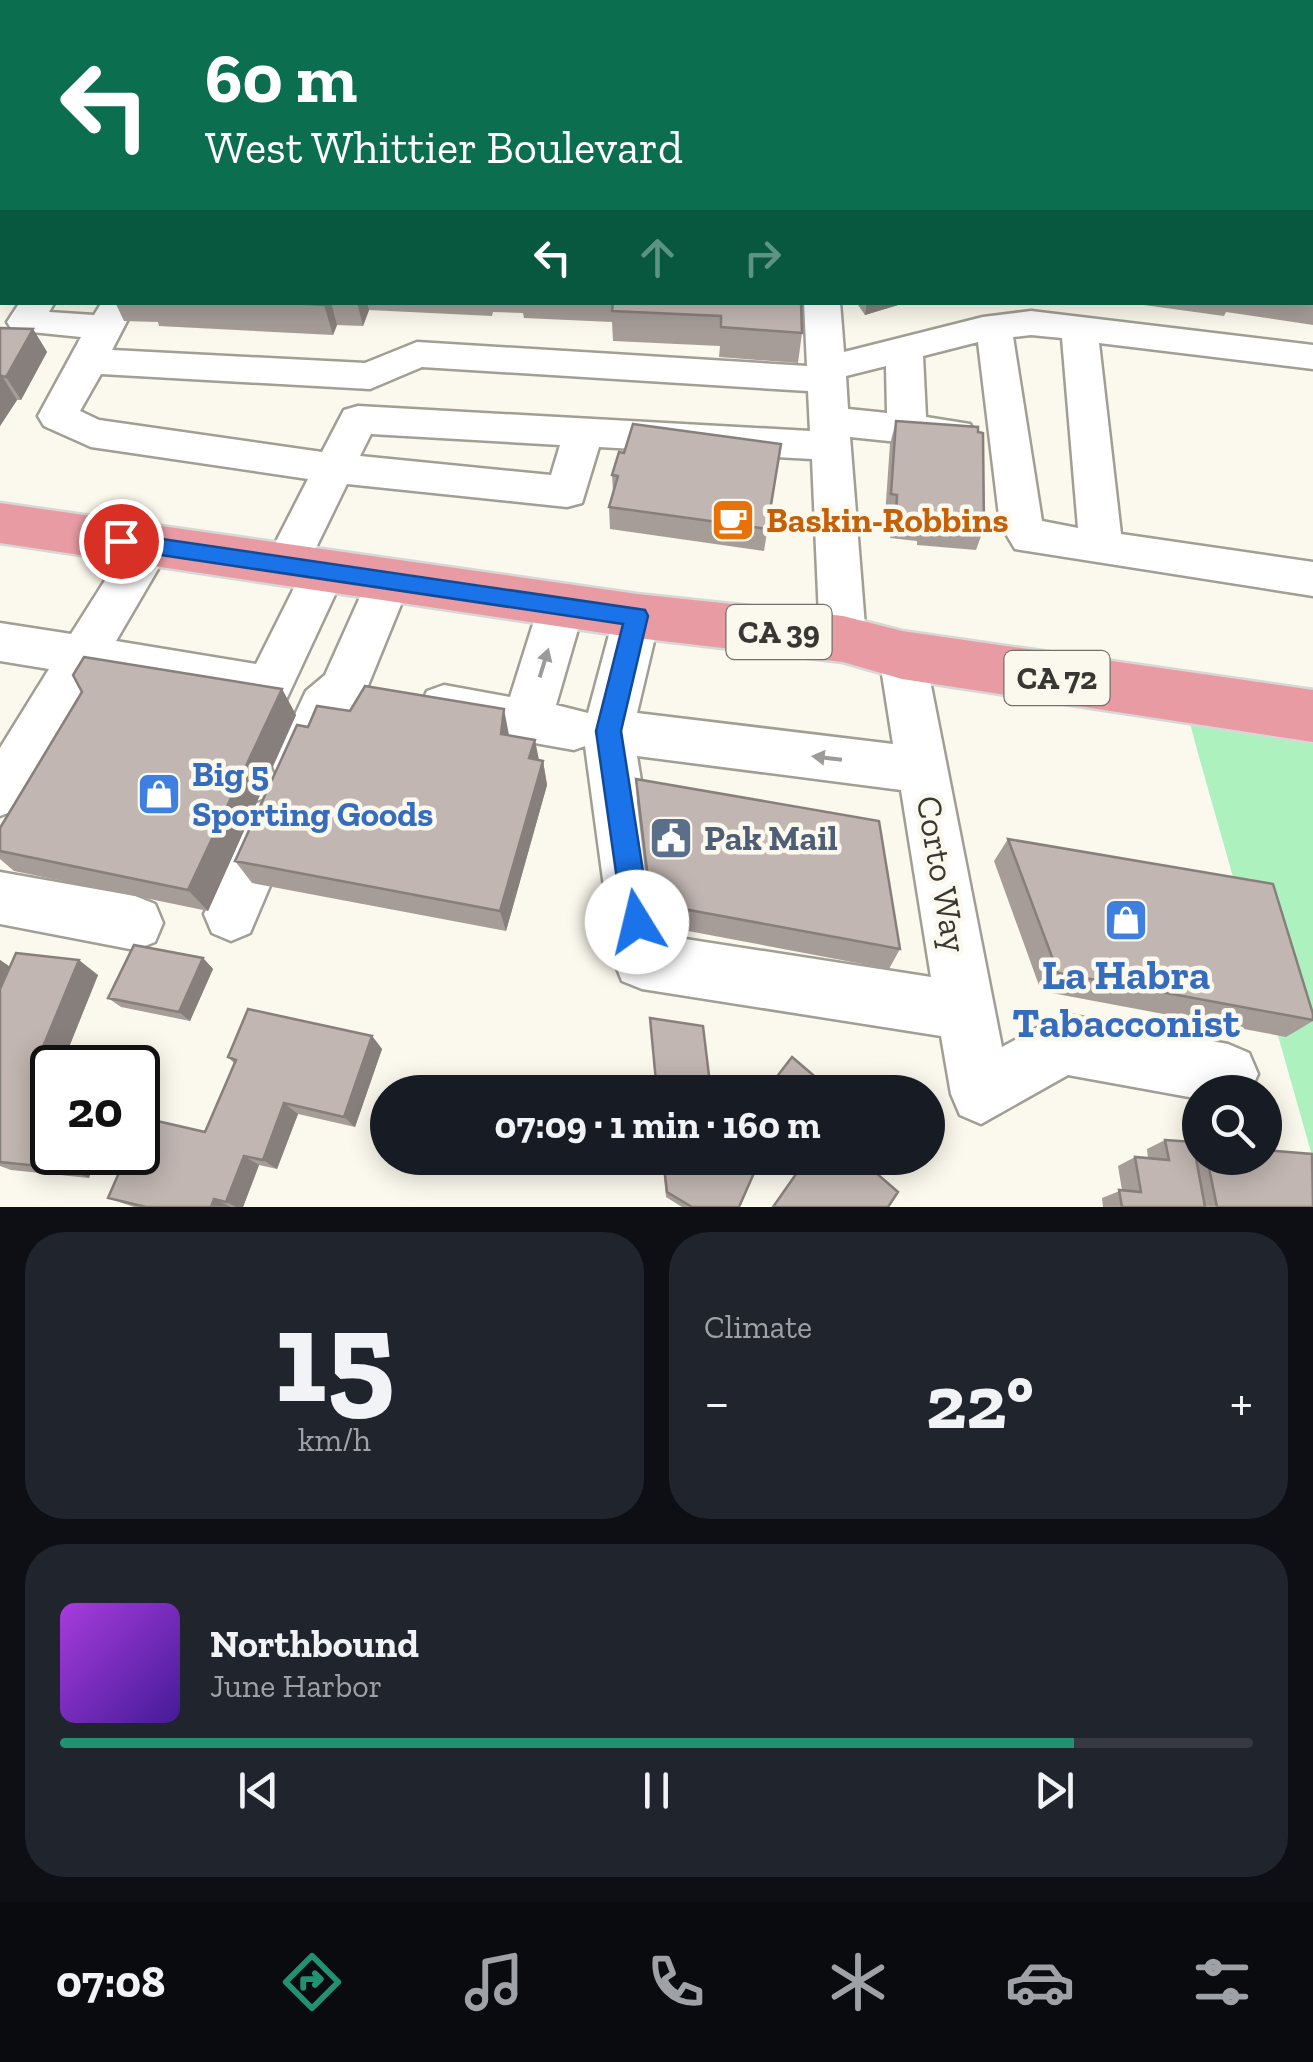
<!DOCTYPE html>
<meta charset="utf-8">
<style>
body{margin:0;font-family:"Zilla Slab",serif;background:#20242c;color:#f1f3f6;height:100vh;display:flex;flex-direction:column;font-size:38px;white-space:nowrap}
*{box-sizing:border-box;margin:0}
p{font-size:32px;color:#9ea1a6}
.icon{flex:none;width:55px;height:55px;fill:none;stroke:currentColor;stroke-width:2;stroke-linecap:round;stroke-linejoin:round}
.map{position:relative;height:1207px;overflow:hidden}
.panel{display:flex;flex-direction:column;gap:25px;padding:25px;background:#0d0f14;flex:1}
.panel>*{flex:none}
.banner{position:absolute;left:0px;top:0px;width:1315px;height:305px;box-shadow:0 5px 25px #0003;background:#0b6e4f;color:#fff;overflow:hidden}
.tools{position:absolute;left:1182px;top:1075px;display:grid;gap:20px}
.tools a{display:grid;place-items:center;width:100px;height:100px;border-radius:50%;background:#171b24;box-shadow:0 5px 25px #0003;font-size:50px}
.speed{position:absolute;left:30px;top:1045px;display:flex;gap:20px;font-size:50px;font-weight:700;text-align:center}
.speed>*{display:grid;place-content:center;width:130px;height:130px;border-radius:50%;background:#171b24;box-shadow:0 5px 25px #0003;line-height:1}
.speed .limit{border:5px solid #111;border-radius:15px;background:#fff;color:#111}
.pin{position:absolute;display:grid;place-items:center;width:85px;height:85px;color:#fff;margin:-42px;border:5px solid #fff;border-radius:50%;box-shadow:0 2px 10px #0007}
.me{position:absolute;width:110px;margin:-55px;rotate:351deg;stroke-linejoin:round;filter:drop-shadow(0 0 8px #0008)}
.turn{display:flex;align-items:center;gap:35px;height:210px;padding:0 40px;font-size:45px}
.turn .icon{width:130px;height:130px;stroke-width:2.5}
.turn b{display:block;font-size:70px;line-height:85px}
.lanes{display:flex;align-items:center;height:95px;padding:0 40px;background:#0003;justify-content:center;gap:50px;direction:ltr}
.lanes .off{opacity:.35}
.big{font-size:75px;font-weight:700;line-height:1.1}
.panel .card{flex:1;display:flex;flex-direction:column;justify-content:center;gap:15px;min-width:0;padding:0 35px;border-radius:40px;background:#20242c}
.panel .dial{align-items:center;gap:0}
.dial b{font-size:130px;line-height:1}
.song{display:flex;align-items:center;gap:30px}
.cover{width:120px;height:120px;border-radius:15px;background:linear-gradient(135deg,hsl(280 70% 55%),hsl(260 70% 35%))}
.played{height:10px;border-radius:5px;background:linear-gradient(90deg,#229172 85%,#363941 85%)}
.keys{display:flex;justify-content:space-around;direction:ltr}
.heat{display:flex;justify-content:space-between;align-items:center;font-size:55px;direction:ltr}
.panel .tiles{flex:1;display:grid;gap:25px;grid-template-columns:1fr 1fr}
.card:last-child{grid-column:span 2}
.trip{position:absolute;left:370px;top:1075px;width:575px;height:100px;border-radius:50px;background:#171b24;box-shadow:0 5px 25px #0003;font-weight:700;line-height:100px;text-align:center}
.tabs{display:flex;height:160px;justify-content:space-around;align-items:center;background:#090b0e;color:#9ea1a6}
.tabs .icon{width:70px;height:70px}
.tabs .current{color:#229172}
.tabs b{font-size:45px;color:#f1f3f6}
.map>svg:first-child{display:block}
.green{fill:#adf1be}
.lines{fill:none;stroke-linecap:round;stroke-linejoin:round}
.minor-casing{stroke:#a19e94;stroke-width:5}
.major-casing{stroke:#d7d7d6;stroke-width:5}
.minor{fill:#fff;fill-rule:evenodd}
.major{fill:#e99ba3;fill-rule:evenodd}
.wall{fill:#a69d98}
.shaded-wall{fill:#877f7c}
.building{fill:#c1b6b1;stroke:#877f7c;stroke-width:2.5}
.oneway{fill:#9c9b99}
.route{fill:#1a73e8;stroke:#114b97;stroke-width:2.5}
.labels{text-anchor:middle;stroke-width:9;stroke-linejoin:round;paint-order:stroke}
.shield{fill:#fbf8ed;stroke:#72716b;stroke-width:2.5}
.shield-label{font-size:32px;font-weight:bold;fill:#383733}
.food-label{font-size:35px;font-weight:bold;fill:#c56008;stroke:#fbf8ed;text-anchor:start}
.shop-label{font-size:35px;font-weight:bold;fill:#366cbe;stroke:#fbf8ed;text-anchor:start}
.service-label{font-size:35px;font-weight:bold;fill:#4e5e75;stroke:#fbf8ed;text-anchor:start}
.street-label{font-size:35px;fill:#383733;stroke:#fbf8ed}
.near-shop-label{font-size:42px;font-weight:bold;fill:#366cbe;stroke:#fbf8ed}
</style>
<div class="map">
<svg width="1313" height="1207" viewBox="0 0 1313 1207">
<rect width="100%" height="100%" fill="#fbf8ed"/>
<path class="green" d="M1186 709 1313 728V1159L1201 764Z"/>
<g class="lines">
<g class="minor-casing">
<path id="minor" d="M344 0H397L398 2H346Z
M1111 0H1140L1141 2H1113Z
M1312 113H1313V132H1312Z
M0 128H2V146H0Z
M1312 192 1313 193V213H1312Z
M0 278H2V300H0Z
M20 302H55L49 312 94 315 102 302H137L112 350 365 363 417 342 807 366 804 302H840L844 352 983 317 1031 311 1313 345V369L1099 343 1121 534 1313 562V596L1015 549 1000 524 978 342 923 356 926 417 970 424 976 434 970 444 956 448 850 437 866 639 859 652 843 658 827 652 820 639 812 459 599 447 582 503 567 507 347 484 311 558 324 554 340 559 346 571 286 700 269 706 95 677 18 809 0 816V748L49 669 0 661V623L71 634 135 533 150 528 165 533 172 545 116 641 256 664 299 578 286 582 271 577 264 565 308 479 91 447 44 426 38 416 81 337 12 330 7 322ZM1031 335 1062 338 1078 528 1042 521 1013 337ZM886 366 887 413 848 409 846 376ZM422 367 808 391 810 431 358 406 344 410 322 452 99 420 80 411 101 374 370 389ZM371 434 560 445 551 475 360 456Z
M389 563 405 568 411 580 367 688 360 702 341 719 315 780 297 786 279 780 272 764 306 691 325 675 373 568Z
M562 587 578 592 585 605 556 705 588 713 614 616 621 603 637 598 653 603 660 616 637 713 893 744 879 655 886 641 902 636 918 641 925 655 1002 1047 1063 1014 1228 1044 1249 1053 1258 1074 1250 1092H1200V1099L1068 1075 981 1124 960 1115 951 1094 941 1036 642 989 622 981 614 961 585 746 574 750 444 727 427 721 420 706 427 691 444 685 510 697 539 605 546 592ZM637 756 901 790 931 977 666 936Z
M271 798 289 805 297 822 250 933 231 941 212 933 204 914 253 805Z
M0 872 135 896 155 904 163 923 155 942 135 950 0 924Z"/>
</g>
<g class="major-casing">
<path id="major" d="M0 503 637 594 843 616 902 631 1313 690V742L902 679 843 662 637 638 0 543Z"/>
</g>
<use href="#minor" class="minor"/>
<use href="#major" class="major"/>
</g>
<path class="wall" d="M71 0H123L124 2H72Z
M715 0H740V2H715Z
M751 0H775V2H751Z
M851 0H878V2H852Z
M1299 0H1313V22L1312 2H1298Z
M0 67H2V107H0Z
M1313 206V325L1226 312 1224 316 1122 302H1312Z
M115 302H801L802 333 798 363 719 357 720 346 613 341 612 322 524 318 523 313 493 312 492 316 369 310 363 326 337 325 333 335 159 326 158 322 124 321Z
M856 302H908L865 315Z
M0 328 33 329 47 352 21 400H17L0 426Z
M896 421 984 528 976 550 917 545V541L890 538 891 517 885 516 890 444Z
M781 444 764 551 610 529 609 507 613 492 612 475 624 453Z
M282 689 296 715 208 911 14 871 0 859V828Z
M308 727 509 735 539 760 543 761 547 785 506 931 252 883 235 861Z
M636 779 900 949 889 969 651 924 637 803Z
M1008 839 1313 1014V1021L1286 1037 1041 991 994 861Z
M203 958 213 969 190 1021 121 1007 108 998Z
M0 960 10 967 98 975 65 1057 89 1178 11 1170 0 1166Z
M372 1036 382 1049 355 1127 298 1114 277 1169 259 1165 243 1207H134L108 1198 205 1132 234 1063 228 1057Z
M1165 1140 1195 1149 1200 1146V1158H1265L1313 1207H1103L1102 1198 1122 1190 1118 1166 1135 1157 1148 1158 1147 1149Z
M662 1158H729L739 1207H682L666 1197Z
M775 1158H859L795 1175Z"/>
<path class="shaded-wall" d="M109 0H123L124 2H110Z
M325 302H331L337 325 333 335 324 305Z
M357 302H367L369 310 363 326Z
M867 302H908L865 315Z
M33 329 47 352 21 400 6 377Z
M2 376 17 400 0 426V380Z
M282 689 296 715 208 911 188 890Z
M504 709 509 735 501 734Z
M535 740 540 765 529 758Z
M543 761 547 785 506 931 500 911Z
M203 958 213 969 190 1021 179 1012Z
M0 960 22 975 0 1020Z
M79 960 98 975 61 1067 40 1054Z
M372 1036 382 1049 355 1127 344 1117Z
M109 1061 119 1068H106Z
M284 1103 298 1114 277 1169 263 1160Z
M74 1152H99L89 1178 68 1169Z
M244 1156 259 1165 243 1207H236L226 1202Z
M214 1199 231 1207H211Z"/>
<path class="building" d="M1 67H2V92H0Z
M274 302H325L324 305Z
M613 302H801L802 333 721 327V316L612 311Z
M0 328 33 329 6 377 2 376 0 380Z
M896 421 978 427V432L983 433 984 528 924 522V519L896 516 897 495 891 494Z
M633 424 781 444 767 529 609 507 618 476 612 475 619 452 624 453Z
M84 657 282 689 188 890 0 851V828L82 692 73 675Z
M365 686 504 709 501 734 535 740 529 758 543 761 500 911 235 861 297 725 308 727 317 706 350 711Z
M636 779 879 821 900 949 651 903Z
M1008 839 1273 884 1313 1014V1020L1058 973Z
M134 945 203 958 179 1012 108 998Z
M16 953 79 960 40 1054 109 1061 106 1068H52V1152H74L68 1169 0 1162V989Z
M248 1009 372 1036 344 1117 284 1103 263 1160 244 1156 226 1202 214 1199 211 1207H146L108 1198 128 1152H138V1132L144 1118 205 1132 236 1060 228 1057Z
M650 1018 703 1026 711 1092H657Z
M792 1057 833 1092H765Z
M1165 1140 1193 1142 1205 1207H1122L1119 1190 1141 1192 1135 1157 1169 1160Z
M1265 1150 1312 1154 1313 1207H1217L1207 1158H1265Z
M663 1158H729L754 1173 739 1207H692L667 1192Z
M791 1158H859L898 1192 888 1207H773L801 1167Z"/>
<defs><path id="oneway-solid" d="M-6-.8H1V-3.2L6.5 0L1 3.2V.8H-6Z" transform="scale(2.5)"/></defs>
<g class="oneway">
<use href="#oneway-solid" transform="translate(544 663) rotate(-73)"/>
<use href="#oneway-solid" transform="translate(827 758) rotate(-173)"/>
</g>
<path class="route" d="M121 533 645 610 648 616 621 731 651 922 647 932 637 936 627 932 623 922 596 731 623 624 121 549 110 541Z"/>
<defs>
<g id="cafe-square" transform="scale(2.25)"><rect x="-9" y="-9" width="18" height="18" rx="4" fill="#e8710a" stroke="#fbf8ed"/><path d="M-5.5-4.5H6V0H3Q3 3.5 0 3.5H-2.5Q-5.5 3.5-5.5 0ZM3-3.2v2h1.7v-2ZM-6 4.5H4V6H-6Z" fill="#fff"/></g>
<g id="shop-square" transform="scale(2.25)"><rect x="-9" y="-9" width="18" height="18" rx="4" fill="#3f7fe0" stroke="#fbf8ed"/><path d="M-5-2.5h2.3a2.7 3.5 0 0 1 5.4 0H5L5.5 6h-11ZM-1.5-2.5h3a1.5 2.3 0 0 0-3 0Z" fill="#fff"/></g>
<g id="civic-square" transform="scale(2.25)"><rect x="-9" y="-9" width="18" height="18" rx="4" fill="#5c6f8a" stroke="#fbf8ed"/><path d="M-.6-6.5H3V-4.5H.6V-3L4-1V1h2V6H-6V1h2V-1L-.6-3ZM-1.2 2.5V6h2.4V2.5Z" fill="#fff"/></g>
</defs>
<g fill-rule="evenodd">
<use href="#cafe-square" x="733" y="520"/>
<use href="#shop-square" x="159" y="794"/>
<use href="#civic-square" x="671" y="838"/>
<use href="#shop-square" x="1126" y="920"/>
</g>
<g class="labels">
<g class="shield">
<rect x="726.5" y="605" width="105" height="54" rx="8"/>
<rect x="1004.5" y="651" width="105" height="54" rx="8"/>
</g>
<g class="shield-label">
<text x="779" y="643">CA 39</text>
<text x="1057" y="689">CA 72</text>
</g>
<g class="food-label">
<text x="766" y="532">Baskin-Robbins</text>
</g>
<g class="shop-label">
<text x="192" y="786">Big 5<tspan x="192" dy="40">Sporting Goods</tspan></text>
</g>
<g class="service-label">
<text x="704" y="850">Pak Mail</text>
</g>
<g class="street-label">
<text transform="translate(942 874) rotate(80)" y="12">Corto Way</text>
</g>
<g class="near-shop-label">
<text x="1126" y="989">La Habra<tspan x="1126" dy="48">Tabacconist</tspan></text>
</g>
</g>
</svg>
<div class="tools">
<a><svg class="icon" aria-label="search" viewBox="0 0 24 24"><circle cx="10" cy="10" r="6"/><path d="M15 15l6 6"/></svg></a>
</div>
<div class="speed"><div class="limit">20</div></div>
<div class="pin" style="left:121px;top:541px;background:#d93025"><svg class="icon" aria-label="arrive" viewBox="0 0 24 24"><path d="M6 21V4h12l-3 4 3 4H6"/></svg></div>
<svg class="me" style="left:637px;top:922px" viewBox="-20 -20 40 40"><circle r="19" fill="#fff"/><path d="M0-13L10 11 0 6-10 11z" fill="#1a73e8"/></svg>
<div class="trip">07:09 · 1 min · 160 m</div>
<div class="banner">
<div class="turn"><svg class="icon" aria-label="left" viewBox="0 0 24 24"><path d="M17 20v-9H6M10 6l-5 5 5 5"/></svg><div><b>60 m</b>West Whittier Boulevard</div></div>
<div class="lanes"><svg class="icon" aria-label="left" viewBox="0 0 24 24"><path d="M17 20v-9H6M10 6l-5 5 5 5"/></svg><svg class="icon off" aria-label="ahead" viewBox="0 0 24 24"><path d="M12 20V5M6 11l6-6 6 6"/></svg><svg class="icon off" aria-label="right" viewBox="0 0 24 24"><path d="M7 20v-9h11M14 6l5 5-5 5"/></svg></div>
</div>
</div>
<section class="panel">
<div class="tiles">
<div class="card dial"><b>15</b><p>km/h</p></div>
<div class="card"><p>Climate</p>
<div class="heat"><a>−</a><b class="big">22°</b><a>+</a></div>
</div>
<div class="card">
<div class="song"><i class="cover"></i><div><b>Northbound</b><p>June Harbor</p></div></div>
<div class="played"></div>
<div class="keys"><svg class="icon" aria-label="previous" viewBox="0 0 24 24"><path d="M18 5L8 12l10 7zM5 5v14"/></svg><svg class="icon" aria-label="pause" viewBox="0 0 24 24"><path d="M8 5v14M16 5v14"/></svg><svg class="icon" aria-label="next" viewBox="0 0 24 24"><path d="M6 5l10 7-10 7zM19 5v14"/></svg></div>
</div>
</div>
</section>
<nav class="tabs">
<b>07:08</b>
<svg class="icon current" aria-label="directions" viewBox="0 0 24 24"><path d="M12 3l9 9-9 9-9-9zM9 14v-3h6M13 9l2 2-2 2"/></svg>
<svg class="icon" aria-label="music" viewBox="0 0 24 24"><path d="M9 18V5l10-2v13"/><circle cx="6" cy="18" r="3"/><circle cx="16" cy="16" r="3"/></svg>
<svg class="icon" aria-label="phone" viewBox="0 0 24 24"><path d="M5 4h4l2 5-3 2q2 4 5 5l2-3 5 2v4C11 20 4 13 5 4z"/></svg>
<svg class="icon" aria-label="climate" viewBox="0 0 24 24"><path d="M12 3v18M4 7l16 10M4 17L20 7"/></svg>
<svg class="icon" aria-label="car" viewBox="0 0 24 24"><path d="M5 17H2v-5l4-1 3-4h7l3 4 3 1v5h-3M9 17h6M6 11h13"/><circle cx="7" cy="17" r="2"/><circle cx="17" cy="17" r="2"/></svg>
<svg class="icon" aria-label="filters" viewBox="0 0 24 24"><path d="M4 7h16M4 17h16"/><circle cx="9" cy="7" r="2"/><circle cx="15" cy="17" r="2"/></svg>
</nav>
